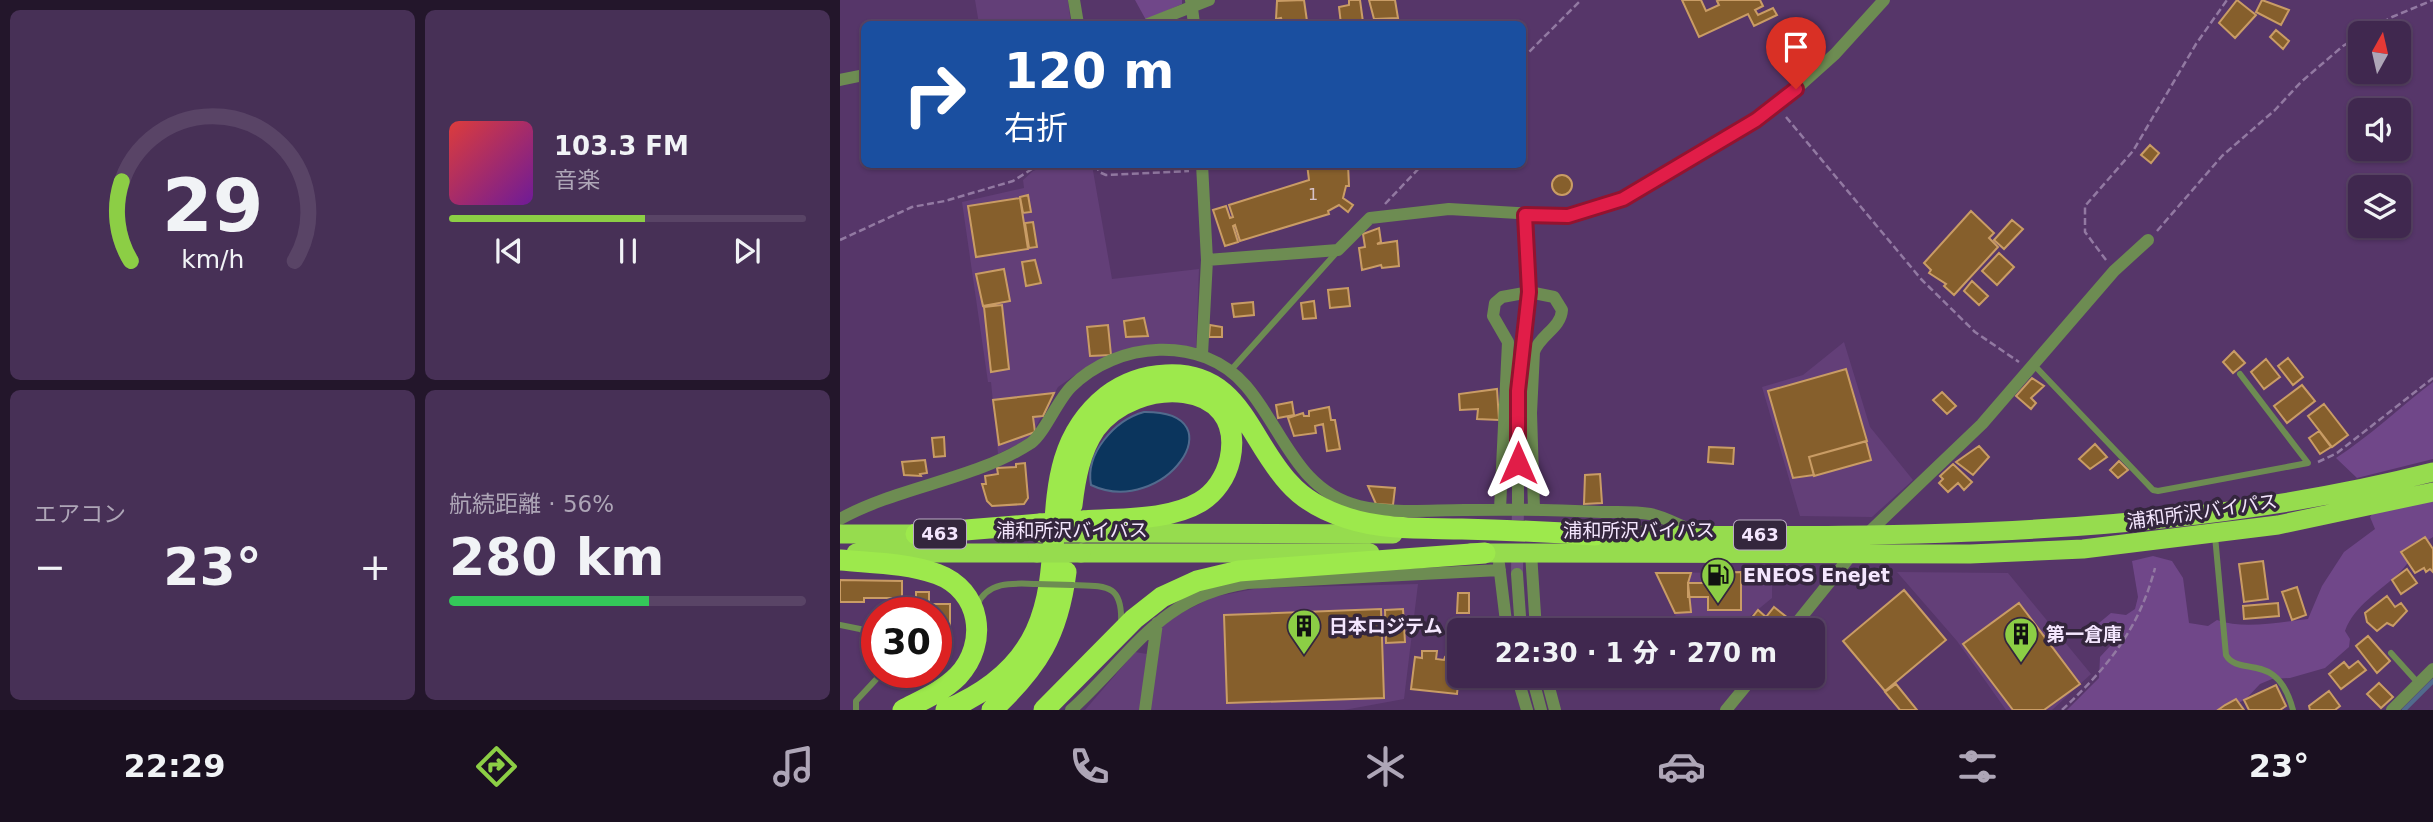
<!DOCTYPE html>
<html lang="ja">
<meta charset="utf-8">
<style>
body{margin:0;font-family:"DejaVu Sans","Noto Sans JP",sans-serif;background:#473056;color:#f1f3f6;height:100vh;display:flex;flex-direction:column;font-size:26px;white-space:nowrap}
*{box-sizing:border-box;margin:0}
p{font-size:23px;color:#aea6b7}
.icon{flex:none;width:38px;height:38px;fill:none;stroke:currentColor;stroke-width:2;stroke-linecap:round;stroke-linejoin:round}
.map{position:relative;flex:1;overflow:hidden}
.side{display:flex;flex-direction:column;gap:10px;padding:10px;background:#23162b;width:840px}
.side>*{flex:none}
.top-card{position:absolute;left:21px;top:21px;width:665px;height:147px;border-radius:10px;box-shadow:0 2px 5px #0004,0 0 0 2px #594466;background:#1a4fa0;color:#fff;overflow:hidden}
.needle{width:46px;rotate:8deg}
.fabs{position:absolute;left:1508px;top:21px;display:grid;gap:14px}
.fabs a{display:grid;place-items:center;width:63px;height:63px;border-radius:10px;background:#40284f;box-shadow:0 2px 5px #0004,0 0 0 2px #594466;font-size:35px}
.speed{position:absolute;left:21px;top:597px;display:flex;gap:14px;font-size:35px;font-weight:700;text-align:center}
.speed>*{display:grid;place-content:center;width:91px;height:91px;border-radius:50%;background:#40284f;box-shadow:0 2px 5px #0004,0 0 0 2px #594466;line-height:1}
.speed .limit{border:10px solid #d22;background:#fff;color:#111}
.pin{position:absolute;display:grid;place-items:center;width:60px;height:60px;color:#fff;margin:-72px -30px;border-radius:50% 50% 50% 0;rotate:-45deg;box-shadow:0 0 7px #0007}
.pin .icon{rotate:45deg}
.me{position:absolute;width:77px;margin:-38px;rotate:0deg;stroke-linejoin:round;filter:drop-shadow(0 0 5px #0008)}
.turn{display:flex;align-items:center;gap:24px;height:147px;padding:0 28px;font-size:32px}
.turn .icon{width:91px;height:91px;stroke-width:2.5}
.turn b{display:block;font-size:49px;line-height:60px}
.big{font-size:52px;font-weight:800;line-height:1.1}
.side .widget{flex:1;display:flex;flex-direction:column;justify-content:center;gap:10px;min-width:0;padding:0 24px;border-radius:10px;background:#473056}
.side .dial{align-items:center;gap:0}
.dial svg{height:182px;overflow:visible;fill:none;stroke:#594466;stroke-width:7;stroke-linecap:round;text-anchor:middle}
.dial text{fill:#f1f3f6;stroke:none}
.song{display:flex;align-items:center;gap:21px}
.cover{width:84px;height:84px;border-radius:10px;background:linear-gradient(135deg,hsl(0 70% 55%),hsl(280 70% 35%))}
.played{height:7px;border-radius:4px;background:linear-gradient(90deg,#8cce45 55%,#594466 55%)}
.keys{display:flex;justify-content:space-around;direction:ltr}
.heat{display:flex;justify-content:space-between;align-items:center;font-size:38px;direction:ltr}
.charge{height:10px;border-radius:5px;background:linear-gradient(90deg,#34c759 56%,#594466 0)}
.side .tiles{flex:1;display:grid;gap:10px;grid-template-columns:repeat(2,1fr)}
.trip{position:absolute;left:607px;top:618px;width:378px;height:70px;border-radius:10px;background:#40284f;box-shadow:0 2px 5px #0004,0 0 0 2px #594466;font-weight:800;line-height:70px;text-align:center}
.menu{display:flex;height:112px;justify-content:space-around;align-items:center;background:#1a1020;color:#aea6b7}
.menu .icon{width:49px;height:49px}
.menu .selected{color:#8cce45}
.menu b{font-size:32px;color:#f1f3f6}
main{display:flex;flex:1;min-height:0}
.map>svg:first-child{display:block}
.built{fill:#633f78}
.green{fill:#704789}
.water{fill:#0b355d;stroke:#516a8d;stroke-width:2}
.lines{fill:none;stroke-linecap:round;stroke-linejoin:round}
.stream{stroke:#516a8d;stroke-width:4.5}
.building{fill:#865f2c;stroke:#c99c65;stroke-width:2}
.minor-tunnel{stroke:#6e507f;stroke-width:12;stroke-dasharray:12 6;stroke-linecap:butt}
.path{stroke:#9279a2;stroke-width:2.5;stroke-dasharray:7 3.5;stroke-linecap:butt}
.service{stroke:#6d8c52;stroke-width:6}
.minor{stroke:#6d8c52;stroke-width:12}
.trunk{stroke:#96dc4e;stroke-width:19}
.motorway{stroke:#9de94c;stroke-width:21}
.service-bridge{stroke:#6d8c52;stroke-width:6}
.trunk-bridge{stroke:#96dc4e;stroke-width:19}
.motorway-bridge{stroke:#9de94c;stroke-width:21}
.route-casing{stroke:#92132f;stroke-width:18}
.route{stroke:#e11d48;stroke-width:12}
.labels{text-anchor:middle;stroke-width:7;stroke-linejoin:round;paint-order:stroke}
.number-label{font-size:16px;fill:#d8c4ca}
.shield{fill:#34263d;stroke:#baacc4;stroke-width:2}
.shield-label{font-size:18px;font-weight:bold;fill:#f4e6fe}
.street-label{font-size:19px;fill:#f4e6fe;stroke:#34263d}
.poi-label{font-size:19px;font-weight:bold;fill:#f4e6fe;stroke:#34263d;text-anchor:start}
</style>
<main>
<section class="side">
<div class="tiles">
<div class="widget dial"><svg viewBox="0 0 100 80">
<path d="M14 69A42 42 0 1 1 86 69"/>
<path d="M14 69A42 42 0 0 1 10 34" stroke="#8cce45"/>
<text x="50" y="56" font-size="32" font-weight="700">29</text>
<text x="50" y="72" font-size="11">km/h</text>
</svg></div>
<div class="widget">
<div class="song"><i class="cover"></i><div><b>103.3 FM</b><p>音楽</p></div></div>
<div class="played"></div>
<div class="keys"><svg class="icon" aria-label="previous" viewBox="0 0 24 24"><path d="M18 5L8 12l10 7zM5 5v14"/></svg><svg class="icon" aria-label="pause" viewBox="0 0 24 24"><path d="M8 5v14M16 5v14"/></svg><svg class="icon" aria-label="next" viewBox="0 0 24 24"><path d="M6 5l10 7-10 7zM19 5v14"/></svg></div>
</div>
<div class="widget"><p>エアコン</p>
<div class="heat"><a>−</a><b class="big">23°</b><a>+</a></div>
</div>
<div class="widget"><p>航続距離 · 56%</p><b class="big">280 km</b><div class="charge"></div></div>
</div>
</section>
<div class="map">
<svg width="1593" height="710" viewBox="0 0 1593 710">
<rect width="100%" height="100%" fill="#563669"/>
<path class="built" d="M135 0H228L231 24H139Z
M208 165H252L272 279 359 269 356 348 337 345 248 366 218 387 189 439 158 454 151 382H148L122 202 184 188 183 180 193 171Z
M1004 342 1030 427 1073 480 1032 517 960 516 922 387 963 375Z
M932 572V598L899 625 898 623 884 630H851L846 622 839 623 816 573Z
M1057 572 1168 573 1251 674 1212 710H1166L1117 641Z
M578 584 564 699 504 710H308L319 629 335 616 373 597 419 588Z
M295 652 307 654 300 710H245Z"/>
<path class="green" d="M295 0H342V4L306 20Z
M1593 382V459L1517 478 1496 458C1530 436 1560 407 1593 382Z
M1593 496V537C1577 546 1572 560 1560 572 1540 592 1515 604 1505 631L1510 639 1509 647 1485 668 1450 678 1432 679 1420 684 1405 700 1380 710H1227L1259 678 1260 657 1271 645 1259 623 1271 613 1286 615 1295 609 1298 597 1292 561 1313 556 1332 561 1343 578 1349 623 1368 626 1377 620C1404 630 1439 622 1468 619L1482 586 1504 552 1535 529 1530 517 1537 507Z"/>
<path class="water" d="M304 412C401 411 323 519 251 485 245 453 275 420 304 412Z"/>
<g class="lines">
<path class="stream" d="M1564 710 1593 681"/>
</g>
<path class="building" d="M464 0 467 21H442L441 18 436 19 437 1Z
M509 0H520L523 22 520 24H501L499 7 509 5Z
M529 0H555L558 18 534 19Z
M842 0H861L866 11 879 5 877 1 880 0H920L923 6 915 10 918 15 933 8 937 15 914 26 908 14 859 37Z
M1397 0 1416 15 1395 38 1379 23Z
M1422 0 1449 10 1441 25 1416 12Z
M1436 30 1449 41 1443 49 1430 37Z
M1310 145 1319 153 1311 163 1301 155Z
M467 164H508L509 186H506L503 198 513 205 508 212 499 205 488 211 489 214 400 241 395 225 393 226 398 242 385 246 373 210 386 206 390 218 393 217 389 205 469 180Z
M712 185a10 10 0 1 1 20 0a10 10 0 1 1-20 0Z
M188 195 191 212 183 213 180 197Z
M180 198 188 249 136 257 128 206Z
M1131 211 1154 233 1149 238 1158 247 1114 295 1104 286 1106 284 1089 273 1091 270 1084 263Z
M1172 220 1183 229 1164 249 1154 240Z
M193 222 197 247 189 248 185 223Z
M539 228 541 242 537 244 557 241 559 266 542 268 541 265 522 270 519 248 525 247 523 234Z
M1159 253 1174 267 1157 285 1142 271Z
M195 260 201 283 186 286 182 262Z
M164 269 170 301 143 306 136 274Z
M1132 281 1148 296 1139 305 1124 291Z
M508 288 510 306 490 308 488 290Z
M474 301 476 318 463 319 461 303Z
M413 302 414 315 394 317 392 304Z
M162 305 169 369 151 372 144 307Z
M304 318 308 336 286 337 284 321Z
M268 325 271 355 250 356 247 327Z
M370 325 382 327V337H369Z
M1394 351 1405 363 1393 373 1383 362Z
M1448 358 1463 377 1453 385 1438 366Z
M1426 359 1440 377 1424 389 1411 372Z
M1006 369 1027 441 969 457 974 475 953 478 928 391Z
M1192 378 1204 386 1191 398 1196 403 1191 409 1176 396Z
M1462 385 1475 401 1447 423 1434 406Z
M657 389 659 420 637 419 638 409 620 410 619 394Z
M1102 392 1116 406 1107 414 1093 400Z
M214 393 203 416 193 417 195 432 159 445 153 400Z
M452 402 454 415 438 418 436 405Z
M1484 404 1508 435 1492 447 1468 416Z
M489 407 491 420H495L500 449 487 451 483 424 475 426 476 433 454 436 448 418 463 413 464 416H469V411Z
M1479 431 1491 447 1480 454 1469 438Z
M104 437 105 456 94 457 92 438Z
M1026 441 1031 460 974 476 969 457Z
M1255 444 1267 457 1250 469 1239 459Z
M1139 446 1149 457 1133 475 1116 462Z
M869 447 894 448 893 464 868 462Z
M85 460 87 473 80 474 81 476 64 475 62 462Z
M1279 461 1288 470 1278 478 1270 470Z
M185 463 188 498 184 504 152 506 147 501 142 484H146L145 476 158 474 157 468 176 467V464Z
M1113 464 1132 482 1124 490 1118 483 1108 492 1099 483 1103 479 1100 476Z
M760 474 762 503 744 504 745 475Z
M528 486 555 488 553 505 536 504Z
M1585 537 1593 549V572L1590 569 1586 572 1584 568 1575 573 1561 552Z
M1423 561 1428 599 1404 602 1399 564Z
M1567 569 1577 583 1561 594 1552 580Z
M901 572V610H868V597H848V583H867V573Z
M816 573H851L848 583 851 612 835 613Z
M0 580 62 581V598H24V602H0Z
M1457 587 1466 615 1452 620 1442 592Z
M1064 590 1106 640 1045 691 1003 641Z
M76 592H89V612H76Z
M618 593H629V613H617Z
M1547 596 1555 607 1561 603 1567 611 1553 626 1547 623 1537 631 1527 622 1525 613Z
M1179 603 1240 684 1204 710H1173L1123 644Z
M1438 603 1439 616 1404 619 1403 606Z
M93 604H110V633H96Z
M934 607 953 622 946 630H902L918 610 926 617Z
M541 609 544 698 387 703 384 615Z
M563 609 565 642 546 643 545 610Z
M1528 636 1550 661 1537 673 1516 646Z
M582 651H597L596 659 604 660 605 657 620 662 617 694 571 689 575 657 582 658Z
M1518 661 1526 670 1501 689 1489 674 1504 662 1509 668Z
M1539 683 1553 697 1541 708 1527 694Z
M1056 684 1077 710H1060L1045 692Z
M1436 685 1446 706 1440 710H1409L1404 700Z
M1489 691 1500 706 1495 710H1470L1469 706Z
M1396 699 1404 710H1378L1385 705Z"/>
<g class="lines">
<path class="minor-tunnel" d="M677 574 678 503"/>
<path class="path" d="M1524 33 1552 17 1593 0
M682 59 741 0
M946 117 1081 279 1135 332 1179 362
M256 164 259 172 266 175 349 171
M545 204 583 164
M1317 231 1382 156 1435 110 1461 82 1503 46 1521 35
M0 240 72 207 105 201 173 181 200 164
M1266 260 1245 232V206L1293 151 1356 44 1387 0
M1478 462 1497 453 1593 378
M1222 710C1268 667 1299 629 1315 568"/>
<path class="service" d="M1194 365 1313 490 1318 491 1468 463 1400 374
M391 370 497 252
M1375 536 1386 655C1399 678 1437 649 1453 710
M233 585C267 586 283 584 281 624
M137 605C148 581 173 583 196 584
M0 625 20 629 37 638
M1551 653 1579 684
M16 710V701L43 672"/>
<path class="minor" d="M234 0 238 24
M351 0 354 24
M308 24 369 0
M0 80 24 75
M367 260 498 250 530 218 609 209 728 216 783 199 937 106 995 54 1044 0
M362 355 367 260 362 164
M678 503V391L689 292 685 215
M660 509 668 342 653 316 655 303 662 297 689 292 714 297 722 310C721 328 700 335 694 352L691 413 694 509
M0 519C60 486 134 480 191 443 204 434 217 401 231 387 277 341 362 334 406 386 443 429 457 491 519 506 554 514 589 510 624 510 671 509 716 510 762 512 777 512 795 511 810 514 825 517 840 526 854 531
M1026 535 1142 424 1274 271 1308 240
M691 553 696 630
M659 564 667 630
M677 574 681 630
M951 630 1013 553
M677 676 687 710
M692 676 701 710
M706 676 715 710
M231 710C292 655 318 597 407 583L660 570
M305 710 317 623
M886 710 914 676
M1552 710 1593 669"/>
<path class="trunk" d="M243 533 553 534
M0 534H90
M741 535C1027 536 1313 543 1593 472
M16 553H197
M241 553H530
M630 553 1130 554 1243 549 1438 525 1593 492"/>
<path class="motorway" d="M232 505C235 479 240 451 255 429 296 374 407 377 390 459 386 477 375 493 360 502 328 521 280 518 244 521
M76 534 200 524
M0 560C31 563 67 563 97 574 141 590 149 643 118 676 102 692 82 700 63 710
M106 710C282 636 160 481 267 396 284 383 305 376 326 375 400 371 408 439 449 483 464 500 485 511 507 518 543 530 584 528 622 529 667 530 710 532 755 535
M152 710C198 667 218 635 226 572
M204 710 294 619 322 597 357 581 399 571 645 553"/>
<path class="service-bridge" d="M196 584 233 585"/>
<path class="trunk-bridge" d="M200 533H243
M197 553H241"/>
<path class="motorway-bridge" d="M200 524 244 521"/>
</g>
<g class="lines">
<g class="route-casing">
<path id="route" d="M678 463V391L689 292 685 215 728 216 783 199 916 120 956 89"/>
</g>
<use href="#route" class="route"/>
</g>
<defs>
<g id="fuel-pin" transform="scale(1.75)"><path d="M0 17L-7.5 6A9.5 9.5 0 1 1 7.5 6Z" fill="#8cce45" stroke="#34263d"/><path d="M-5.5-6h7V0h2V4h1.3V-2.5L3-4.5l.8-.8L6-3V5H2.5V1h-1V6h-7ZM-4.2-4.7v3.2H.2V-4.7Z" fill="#111"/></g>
<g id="building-pin" transform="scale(1.75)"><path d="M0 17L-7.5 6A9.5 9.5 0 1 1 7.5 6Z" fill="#8cce45" stroke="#34263d"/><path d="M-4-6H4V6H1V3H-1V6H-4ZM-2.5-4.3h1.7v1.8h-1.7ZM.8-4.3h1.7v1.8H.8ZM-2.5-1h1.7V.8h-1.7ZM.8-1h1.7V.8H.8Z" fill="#111"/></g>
</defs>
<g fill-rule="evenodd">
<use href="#fuel-pin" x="878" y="575"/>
<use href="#building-pin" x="464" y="626"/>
<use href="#building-pin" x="1181" y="634"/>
</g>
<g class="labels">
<g class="number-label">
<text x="473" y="200">1</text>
</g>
<g class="shield">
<rect x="74" y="519.5" width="52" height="29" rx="5"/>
<rect x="894" y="520.5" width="52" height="29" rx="5"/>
</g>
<g class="shield-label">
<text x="100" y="540">463</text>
<text x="920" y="541">463</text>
</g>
<g class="street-label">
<text transform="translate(1362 511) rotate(-8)" y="7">浦和所沢バイパス</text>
<text x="232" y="537">浦和所沢バイパス</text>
<text x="799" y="537">浦和所沢バイパス</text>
</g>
<g class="poi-label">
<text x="903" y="582">ENEOS EneJet</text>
<text x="489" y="633">日本ロジテム</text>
<text x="1206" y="641">第一倉庫</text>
</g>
</g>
</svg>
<div class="fabs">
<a><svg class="needle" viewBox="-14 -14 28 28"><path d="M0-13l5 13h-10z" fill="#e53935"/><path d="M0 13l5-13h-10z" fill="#aea6b7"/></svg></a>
<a><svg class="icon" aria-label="sound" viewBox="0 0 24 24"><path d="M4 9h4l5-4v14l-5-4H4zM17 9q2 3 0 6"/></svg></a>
<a><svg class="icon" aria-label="layers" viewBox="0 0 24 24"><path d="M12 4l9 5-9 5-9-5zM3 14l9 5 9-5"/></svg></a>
</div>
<div class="speed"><div class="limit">30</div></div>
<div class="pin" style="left:956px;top:89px;background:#d93025"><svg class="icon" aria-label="arrive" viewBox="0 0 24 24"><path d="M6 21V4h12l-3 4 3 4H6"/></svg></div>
<svg class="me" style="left:678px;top:463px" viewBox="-20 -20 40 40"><path d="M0-17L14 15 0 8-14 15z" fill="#e11d48" stroke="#fff" stroke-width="4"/></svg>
<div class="trip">22:30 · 1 分 · 270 m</div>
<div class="top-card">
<div class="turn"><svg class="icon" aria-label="right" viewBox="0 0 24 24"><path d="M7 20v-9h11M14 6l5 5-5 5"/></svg><div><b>120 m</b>右折</div></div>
</div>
</div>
</main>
<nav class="menu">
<b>22:29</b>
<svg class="icon selected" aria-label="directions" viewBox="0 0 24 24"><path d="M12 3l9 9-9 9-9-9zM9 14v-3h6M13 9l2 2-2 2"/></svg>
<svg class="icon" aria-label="music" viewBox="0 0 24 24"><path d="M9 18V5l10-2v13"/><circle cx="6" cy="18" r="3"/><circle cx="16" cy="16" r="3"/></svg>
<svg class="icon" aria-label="phone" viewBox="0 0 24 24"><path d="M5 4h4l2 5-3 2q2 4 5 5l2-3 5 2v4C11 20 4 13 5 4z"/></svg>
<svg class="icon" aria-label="climate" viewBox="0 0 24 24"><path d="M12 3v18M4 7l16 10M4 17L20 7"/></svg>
<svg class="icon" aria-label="car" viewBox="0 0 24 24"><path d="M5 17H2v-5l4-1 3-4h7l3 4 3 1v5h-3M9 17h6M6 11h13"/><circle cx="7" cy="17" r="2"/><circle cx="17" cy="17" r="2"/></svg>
<svg class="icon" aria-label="filters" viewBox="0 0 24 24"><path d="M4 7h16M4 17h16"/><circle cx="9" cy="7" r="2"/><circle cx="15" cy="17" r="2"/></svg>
<b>23°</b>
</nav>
